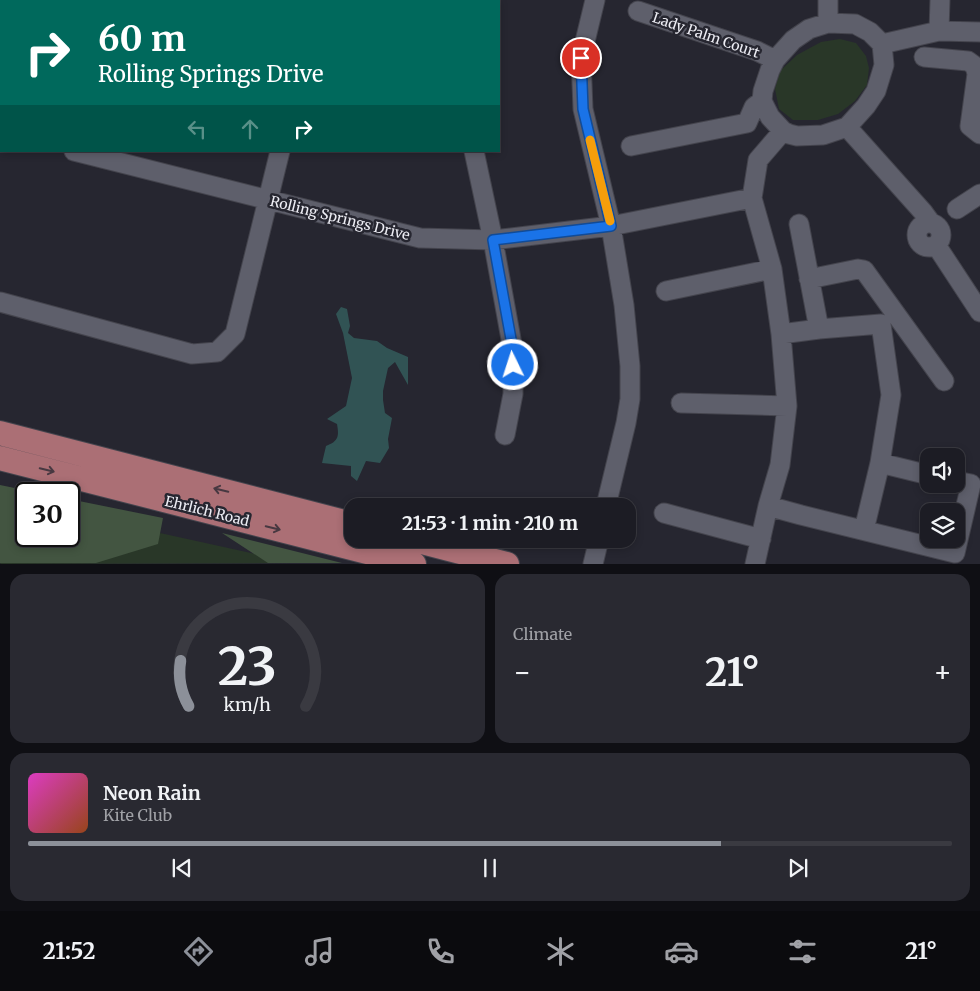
<!DOCTYPE html>
<meta charset="utf-8">
<style>
body{margin:0;font-family:Merriweather,serif;background:#292931;color:#f1f3f6;height:100vh;display:flex;flex-direction:column;font-size:19px;white-space:nowrap}
*{box-sizing:border-box;margin:0}
p{font-size:16px;color:#a0a1a6}
.icon{flex:none;width:28px;height:28px;fill:none;stroke:currentColor;stroke-width:2;stroke-linecap:round;stroke-linejoin:round}
.map{position:relative;height:564px;overflow:hidden}
.sheet{display:flex;flex-direction:column;gap:10px;padding:10px;background:#0f0f14;flex:1}
.sheet>*{flex:none}
.guide{position:absolute;left:0px;top:0px;width:500px;height:152px;box-shadow:0 2px 8px #0003,0 0 0 1px #3a3a41;background:#00695c;color:#fff;overflow:hidden}
.buttons{position:absolute;left:920px;top:448px;display:grid;gap:10px}
.buttons a{display:grid;place-items:center;width:45px;height:45px;border-radius:10px;background:#1c1c24;box-shadow:0 2px 8px #0003,0 0 0 1px #3a3a41;font-size:25px}
.speed{position:absolute;left:15px;top:482px;display:flex;gap:10px;font-size:25px;font-weight:700;text-align:center}
.speed>*{display:grid;place-content:center;width:65px;height:65px;border-radius:50%;background:#1c1c24;box-shadow:0 2px 8px #0003,0 0 0 1px #3a3a41;line-height:1}
.speed .limit{border:2px solid #111;border-radius:8px;background:#fff;color:#111}
.pin{position:absolute;display:grid;place-items:center;width:42px;height:42px;color:#fff;margin:-21px;border:2px solid #fff;border-radius:50%;box-shadow:0 1px 5px #0007}
.me{position:absolute;width:55px;margin:-28px;rotate:356deg;stroke-linejoin:round;filter:drop-shadow(0 0 4px #0008)}
.turn{display:flex;align-items:center;gap:18px;height:105px;padding:0 15px;font-size:22px}
.turn .icon{width:65px;height:65px;stroke-width:2.5}
.turn b{display:block;font-size:35px;line-height:42px}
.lanes{display:flex;align-items:center;height:48px;padding:0 15px;background:#0003;justify-content:center;gap:25px;direction:ltr}
.lanes .off{opacity:.35}
.big{font-size:38px;font-weight:700;line-height:1.1}
.sheet .widget{flex:1;display:flex;flex-direction:column;justify-content:center;gap:8px;min-width:0;padding:0 18px;border-radius:15px;background:#292931}
.sheet .dial{align-items:center;gap:0}
.dial svg{height:130px;overflow:visible;fill:none;stroke:#3a3a41;stroke-width:7;stroke-linecap:round;text-anchor:middle}
.dial text{fill:#f1f3f6;stroke:none}
.song{display:flex;align-items:center;gap:15px}
.cover{width:60px;height:60px;border-radius:8px;background:linear-gradient(135deg,hsl(310 70% 55%),hsl(20 70% 35%))}
.played{height:5px;border-radius:2px;background:linear-gradient(90deg,#8c9099 75%,#3a3a41 75%)}
.keys{display:flex;justify-content:space-around;direction:ltr}
.heat{display:flex;justify-content:space-between;align-items:center;font-size:28px;direction:ltr}
.sheet .tiles{flex:1;display:grid;gap:10px;grid-template-columns:1fr 1fr}
.widget:last-child{grid-column:span 2}
.trip{position:absolute;left:344px;top:498px;width:292px;height:50px;border-radius:15px;background:#1c1c24;box-shadow:0 2px 8px #0003,0 0 0 1px #3a3a41;font-weight:700;line-height:50px;text-align:center}
.menu{display:flex;height:80px;justify-content:space-around;align-items:center;background:#0b0b0e;color:#a0a1a6}
.menu .icon{width:35px;height:35px}
.menu .active{color:#8c9099}
.menu b{font-size:22px;color:#f1f3f6}
.map>svg:first-child{display:block}
.green{fill:#293728}
.forest{fill:#435541}
.water{fill:#315354}
.lines{fill:none;stroke-linecap:round;stroke-linejoin:round}
.minor-casing{stroke:#44444d;stroke-width:21}
.major-casing{stroke:#44444d;stroke-width:26}
.minor{stroke:#5e5f6b;stroke-width:19}
.major{stroke:#ab6f75;stroke-width:24}
.oneway{stroke:#473841}
.route-casing{stroke:#114b97;stroke-width:12}
.route{stroke:#1a73e8;stroke-width:9}
.slow{stroke:#f59e0b;stroke-width:9}
.labels{text-anchor:middle;stroke-width:5;stroke-linejoin:round;paint-order:stroke}
.street-label{font-size:14px;fill:#ededf4;stroke:#262630}
</style>
<div class="map">
<svg width="980" height="564" viewBox="0 0 980 564">
<rect width="100%" height="100%" fill="#262630"/>
<path class="green" d="M840 39 856 43 866 56 869 68 867 85 855 101 838 114 818 120H793L779 109 775 89 780 71 797 55 821 42Z
M69 513 251 553 294 563 0 564 26 536H69Z"/>
<path class="forest" d="M0 485 44 494H26V536H69V499L163 518 158 544 96 563H0Z
M222 533 342 563H268Z"/>
<path class="water" d="M341 307 347 309 350 326 348 333 354 338 377 341 387 348 408 357V385L395 362 388 368 383 391V400L385 413 392 418 388 439 389 448 380 463 366 461 357 481 351 476V466L322 463 326 446C339 441 339 436 337 424L327 419 346 406 352 378 343 333 336 314Z"/>
<g class="lines">
<g class="minor-casing">
<path id="minor" d="M595 0 581 58 583 109 611 226 624 305 630 366V399L626 423 606 506
M123 1 124 0
M302 1V0
M473 1V0
M638 11 757 51 775 60
M828 23 855 24 870 32 882 44 884 65 876 91 866 106 847 127 823 135 797 136 789 134 783 131 770 117 762 101 763 91 770 70 775 60 793 40 809 29Z
M828 23V0
M939 31 940 0
M882 44 939 31 980 32
M924 57 968 61 975 66 977 74 970 126 980 134
M847 127 923 212 931 223
M0 128 1 129
M631 146 747 123 754 107 762 101
M74 151 420 238 493 240 611 226 752 198
M474 151 493 240 513 350V394L505 435
M957 209 980 194
M917 235a12 12 0 1 1 24 0a12 12 0 1 1-24 0Z
M799 224 819 329
M936 245 980 312
M809 279 858 269 864 270 944 381
M666 291 772 269
M0 302 192 354 217 352 235 334 280 151
M781 334 819 329 881 324 891 395 880 463 864 530
M681 403 787 406
M880 463 929 475
M768 506 801 515 955 553 971 484 956 481
M664 513 761 539
M593 564 599 539
M755 564 768 506 780 465 787 406 781 334 772 269 752 198 758 160 783 131"/>
</g>
<g class="major-casing">
<path id="major" d="M0 433 352 524
M0 458 414 564
M410 539 507 564"/>
</g>
<use href="#minor" class="minor"/>
<use href="#major" class="major"/>
</g>
<defs><path id="oneway-shaft" d="M-6 0H5M1.5-3L5.5 0L1.5 3" fill="none" stroke-width="1.6" stroke-linecap="round" stroke-linejoin="round" transform="scale(1.25)"/></defs>
<g class="oneway">
<use href="#oneway-shaft" transform="translate(47 470) rotate(14)"/>
<use href="#oneway-shaft" transform="translate(221 490) rotate(-166)"/>
<use href="#oneway-shaft" transform="translate(273 528) rotate(14)"/>
</g>
<g class="lines">
<g class="route-casing">
<path id="route" d="M513 365V350L493 240 611 226 583 109 581 58"/>
</g>
<use href="#route" class="route"/>
<path class="slow" d="M590 140 610 221"/>
</g>
<g class="labels">
<g class="street-label">
<text transform="translate(706 35) rotate(19)" y="5">Lady Palm Court</text>
<text transform="translate(340 218) rotate(14)" y="5">Rolling Springs Drive</text>
<text transform="translate(207 511) rotate(14)" y="5">Ehrlich Road</text>
</g>
</g>
</svg>
<div class="buttons">
<a><svg class="icon" aria-label="sound" viewBox="0 0 24 24"><path d="M4 9h4l5-4v14l-5-4H4zM17 9q2 3 0 6"/></svg></a>
<a><svg class="icon" aria-label="layers" viewBox="0 0 24 24"><path d="M12 4l9 5-9 5-9-5zM3 14l9 5 9-5"/></svg></a>
</div>
<div class="speed"><div class="limit">30</div></div>
<div class="pin" style="left:581px;top:58px;background:#d93025"><svg class="icon" aria-label="arrive" viewBox="0 0 24 24"><path d="M6 21V4h12l-3 4 3 4H6"/></svg></div>
<svg class="me" style="left:513px;top:365px" viewBox="-20 -20 40 40"><circle r="17" fill="#1a73e8" stroke="#fff" stroke-width="3"/><path d="M0-11L8 9 0 5-8 9z" fill="#fff"/></svg>
<div class="trip">21:53 · 1 min · 210 m</div>
<div class="guide">
<div class="turn"><svg class="icon" aria-label="right" viewBox="0 0 24 24"><path d="M7 20v-9h11M14 6l5 5-5 5"/></svg><div><b>60 m</b>Rolling Springs Drive</div></div>
<div class="lanes"><svg class="icon off" aria-label="left" viewBox="0 0 24 24"><path d="M17 20v-9H6M10 6l-5 5 5 5"/></svg><svg class="icon off" aria-label="ahead" viewBox="0 0 24 24"><path d="M12 20V5M6 11l6-6 6 6"/></svg><svg class="icon" aria-label="right" viewBox="0 0 24 24"><path d="M7 20v-9h11M14 6l5 5-5 5"/></svg></div>
</div>
</div>
<section class="sheet">
<div class="tiles">
<div class="widget dial"><svg viewBox="0 0 100 80">
<path d="M14 69A42 42 0 1 1 86 69"/>
<path d="M14 69A42 42 0 0 1 9 41" stroke="#8c9099"/>
<text x="50" y="56" font-size="32" font-weight="700">23</text>
<text x="50" y="72" font-size="11">km/h</text>
</svg></div>
<div class="widget"><p>Climate</p>
<div class="heat"><a>−</a><b class="big">21°</b><a>+</a></div>
</div>
<div class="widget">
<div class="song"><i class="cover"></i><div><b>Neon Rain</b><p>Kite Club</p></div></div>
<div class="played"></div>
<div class="keys"><svg class="icon" aria-label="previous" viewBox="0 0 24 24"><path d="M18 5L8 12l10 7zM5 5v14"/></svg><svg class="icon" aria-label="pause" viewBox="0 0 24 24"><path d="M8 5v14M16 5v14"/></svg><svg class="icon" aria-label="next" viewBox="0 0 24 24"><path d="M6 5l10 7-10 7zM19 5v14"/></svg></div>
</div>
</div>
</section>
<nav class="menu">
<b>21:52</b>
<svg class="icon active" aria-label="directions" viewBox="0 0 24 24"><path d="M12 3l9 9-9 9-9-9zM9 14v-3h6M13 9l2 2-2 2"/></svg>
<svg class="icon" aria-label="music" viewBox="0 0 24 24"><path d="M9 18V5l10-2v13"/><circle cx="6" cy="18" r="3"/><circle cx="16" cy="16" r="3"/></svg>
<svg class="icon" aria-label="phone" viewBox="0 0 24 24"><path d="M5 4h4l2 5-3 2q2 4 5 5l2-3 5 2v4C11 20 4 13 5 4z"/></svg>
<svg class="icon" aria-label="climate" viewBox="0 0 24 24"><path d="M12 3v18M4 7l16 10M4 17L20 7"/></svg>
<svg class="icon" aria-label="car" viewBox="0 0 24 24"><path d="M5 17H2v-5l4-1 3-4h7l3 4 3 1v5h-3M9 17h6M6 11h13"/><circle cx="7" cy="17" r="2"/><circle cx="17" cy="17" r="2"/></svg>
<svg class="icon" aria-label="filters" viewBox="0 0 24 24"><path d="M4 7h16M4 17h16"/><circle cx="9" cy="7" r="2"/><circle cx="15" cy="17" r="2"/></svg>
<b>21°</b>
</nav>
